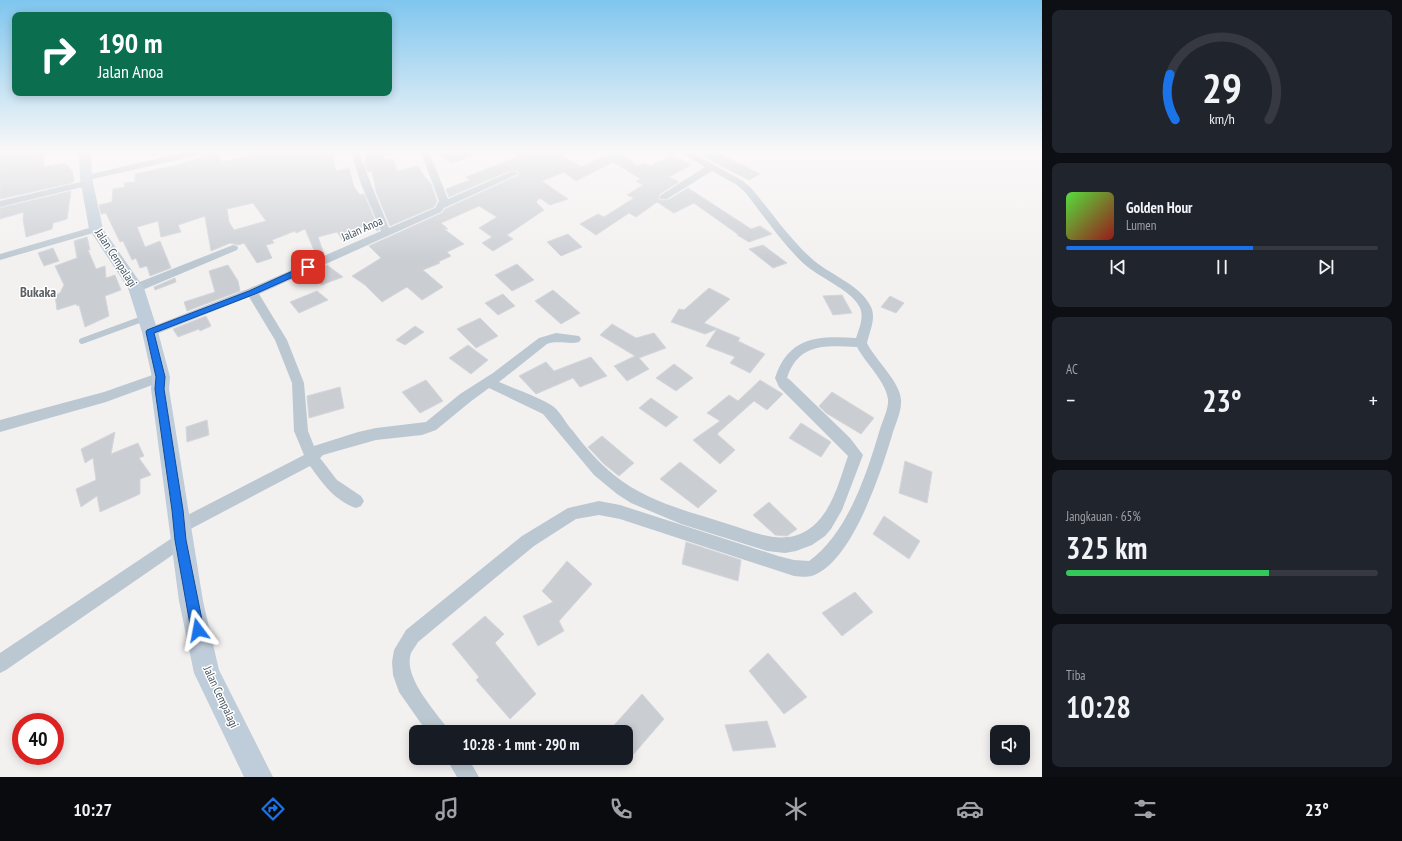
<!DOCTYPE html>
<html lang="id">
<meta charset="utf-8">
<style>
body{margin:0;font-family:"PT Sans Narrow",sans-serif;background:#20242c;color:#f1f3f6;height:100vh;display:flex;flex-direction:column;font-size:15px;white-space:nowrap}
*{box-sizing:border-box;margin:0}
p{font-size:13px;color:#9ea1a6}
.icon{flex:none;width:22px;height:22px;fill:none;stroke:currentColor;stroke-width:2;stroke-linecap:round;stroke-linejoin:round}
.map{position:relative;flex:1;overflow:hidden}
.panel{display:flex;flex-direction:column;gap:10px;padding:10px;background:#0d0f14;width:360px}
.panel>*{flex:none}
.hud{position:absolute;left:12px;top:12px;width:380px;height:84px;border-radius:8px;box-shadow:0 2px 10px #0003;background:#0b6e4f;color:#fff;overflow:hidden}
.controls{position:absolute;left:990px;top:725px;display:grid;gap:8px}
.controls a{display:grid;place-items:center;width:40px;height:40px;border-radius:8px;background:#171b24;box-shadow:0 2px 10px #0003;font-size:20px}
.speed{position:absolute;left:12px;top:713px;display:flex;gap:8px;font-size:20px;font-weight:700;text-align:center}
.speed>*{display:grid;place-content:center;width:52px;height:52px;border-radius:50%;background:#171b24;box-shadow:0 2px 10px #0003;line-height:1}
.speed .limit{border:6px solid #d22;background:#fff;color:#111}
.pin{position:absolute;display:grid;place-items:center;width:34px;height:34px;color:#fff;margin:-17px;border-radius:8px;box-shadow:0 2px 6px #0006}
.me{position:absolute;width:44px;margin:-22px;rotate:347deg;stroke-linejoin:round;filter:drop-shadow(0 0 3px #0008)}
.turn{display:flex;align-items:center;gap:14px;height:84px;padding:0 20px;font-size:18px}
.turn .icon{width:52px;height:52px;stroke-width:2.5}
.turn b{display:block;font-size:28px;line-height:34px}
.big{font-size:30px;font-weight:700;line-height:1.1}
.panel .tile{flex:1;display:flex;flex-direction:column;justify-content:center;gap:6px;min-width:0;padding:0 14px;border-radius:8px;background:#20242c}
.panel .dial{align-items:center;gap:0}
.dial svg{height:104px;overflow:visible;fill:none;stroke:#363941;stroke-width:7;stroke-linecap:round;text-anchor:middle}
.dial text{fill:#f1f3f6;stroke:none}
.song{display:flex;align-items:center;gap:12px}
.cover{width:48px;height:48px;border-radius:6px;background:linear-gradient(135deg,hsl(110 70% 55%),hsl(0 70% 35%))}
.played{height:4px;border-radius:2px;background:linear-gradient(90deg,#1a73e8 60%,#363941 60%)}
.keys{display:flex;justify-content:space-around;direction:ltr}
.heat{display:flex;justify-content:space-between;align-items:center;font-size:22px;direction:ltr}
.charge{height:6px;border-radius:3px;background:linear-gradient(90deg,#34c759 65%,#363941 0)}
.trip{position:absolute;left:409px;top:725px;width:224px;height:40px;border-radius:8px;background:#171b24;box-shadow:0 2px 10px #0003;font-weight:700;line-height:40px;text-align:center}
.dock{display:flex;height:64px;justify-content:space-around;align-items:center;background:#090b0e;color:#9ea1a6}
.dock .icon{width:28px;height:28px}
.dock .selected{color:#1a73e8}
.dock b{font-size:18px;color:#f1f3f6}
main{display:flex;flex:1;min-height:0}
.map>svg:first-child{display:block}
.building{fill:#caced3;stroke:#d4d6dc;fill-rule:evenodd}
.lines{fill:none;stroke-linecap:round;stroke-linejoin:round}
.lane{stroke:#bcc8d1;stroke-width:6}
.street{fill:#bcc8d1;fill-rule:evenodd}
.secondary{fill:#bfccd9;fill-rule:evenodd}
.route{fill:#1a73e8;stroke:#114b97}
.labels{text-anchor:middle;stroke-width:3;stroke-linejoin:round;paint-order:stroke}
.street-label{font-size:12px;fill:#465560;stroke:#fff}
.quarter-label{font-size:14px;font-weight:bold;fill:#5c6166;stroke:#fff}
</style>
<main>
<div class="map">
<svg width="1042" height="777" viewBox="0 0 1042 777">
<rect width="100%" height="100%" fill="#f3f0f0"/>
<path class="building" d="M0 152H39V154L45 153 43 167 65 163 72 170 74 181 72 183 0 199Z
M253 152H332L336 171 349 168 354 187 360 195 364 194 379 230 377 231 371 224 353 230 356 237 344 242 337 232 318 237 324 254 317 257 305 229 296 233 295 231 272 240 274 243 266 245 272 258 257 263 244 243 238 245 230 243 211 251 205 216 178 225 181 232 161 237 158 221 137 227 145 247 160 241 171 268 150 276 147 266 140 268 136 258 132 260 123 241 120 242 106 213 101 214 99 205 112 202 113 189 125 187 124 183 135 182V174L177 165 207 155 218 153 222 162 253 154ZM253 203 266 221 234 230 229 222 227 209Z
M374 152H384L383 160 393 158 397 171 418 166 425 177 431 184 437 201 434 207 390 226 376 192 372 171 368 172 365 165 366 153Z
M434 152H478V154L452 163Z
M515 152H557L581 167 600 158 619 152H622L637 166 644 163 651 166 672 155 691 165 669 177 679 182 660 194 658 197 660 200H668L688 188 751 229 760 226 772 234 749 242 737 235H739L694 203 674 213 657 202 636 217 629 213 596 235 580 224 598 214 604 217 634 198 627 195 643 185 636 181 641 179 613 162 576 181 564 172 542 181 568 199 550 205 540 198 536 202 544 210 507 235 513 239 493 251 482 243 492 237 479 228 497 217 479 206 441 223 448 229H444L464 244 447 252 451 256 438 262 440 263 423 270 443 287 422 300 407 287 382 302 365 285 352 276 381 258 369 246 442 213 445 209 519 175V173L517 171H509L449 197 446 189 470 180 466 177 517 157Z
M708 152H716L760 174 749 180 702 156Z
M71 191 67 219 53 223 52 229 26 237 23 219 24 212 0 219V208Z
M568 234 582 247 561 256 547 242Z
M87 237 90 250H88L96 269 105 266 106 278 115 275 121 290 105 296 109 316 85 327 79 305 77 306 76 304 57 310 55 295 60 293 64 285 55 266 77 258 74 241Z
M763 245 787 263 773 268 749 249Z
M53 248 59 261 44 266 38 253Z
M517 264 534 280 512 291 495 275Z
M228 265 238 281 240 291 187 311 184 302 215 292 209 271Z
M327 265 343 277 321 285 312 272Z
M175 278 176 282 155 290 154 287Z
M709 288 730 299 704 323 740 338 738 341 765 354 750 373 730 363 735 357 706 346 717 329 705 334 671 322 679 309 684 310Z
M553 290 567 302 580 313 561 324 535 301Z
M317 291 328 300 299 313 290 302Z
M503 294 515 306 498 315 485 303Z
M842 295 852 313 833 315 823 296Z
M890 296 904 303 896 313 881 307Z
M206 316 211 326 200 331 199 329 178 337 173 329Z
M480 318 498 336 476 348 457 329Z
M612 324 636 338 654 333 666 348 639 358 649 369 627 381 614 366 635 356 600 335Z
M415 326 424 332 405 345 396 340Z
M468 345 488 360 471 374 449 358Z
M591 357 607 376 580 387 573 378 536 394 519 376 546 362 554 371Z
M674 364 693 378 676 391 656 378Z
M426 380 443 401 420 413 402 392Z
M760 380 783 394 767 410 754 401 717 434 735 450 720 464 693 440 720 421 707 413 729 395 738 401Z
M340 387 344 408 309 418 307 396Z
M832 392 874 418 861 434 826 413 819 406Z
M651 398 678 417 666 427 639 408Z
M207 420 209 435 187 442 186 427Z
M801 423 831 442 821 457 789 438Z
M115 432 111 454 138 443 144 456 139 458 151 475 140 479V494L100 512 97 496 81 507 76 489 96 480 93 458 85 463 81 449Z
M602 436 634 463 619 476 604 464 588 447Z
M905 461 932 472 927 503 899 493Z
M680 462 717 491 698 508 660 479Z
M769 502 797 529 787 536 775 535 753 515Z
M884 516 920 541 909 559 873 534Z
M686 542 741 560 738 581 682 564Z
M567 561 592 584 559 621 564 631 538 646 523 616 553 602 542 591Z
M855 592 873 612 842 636 822 613Z
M485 616 504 634 495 643 536 694 510 719 476 680 479 677 452 644Z
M768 653 807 697 784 714 749 671Z
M642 694 664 719 632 756 626 750V732H608Z
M767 721 776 747 733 751 725 725Z"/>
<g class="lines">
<path class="lane" d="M82 341 145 318"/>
<path class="street" d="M186 152H203L199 155 88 180 92 183 90 185 0 207V201L85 181 81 178 83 176Z
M351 152H359L371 184 389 228 435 208 439 201 421 152H429L448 199 510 172H516L518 174 444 208 441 212 259 294 287 340 304 383 308 431 314 446 358 432 376 428 426 422 460 394 493 373 539 338 556 333 579 336 581 339 579 342C569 345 559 340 547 344L499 382C513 388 544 399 554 407 562 414 566 424 573 431 585 447 599 463 614 475 647 502 688 511 728 524 752 531 781 546 806 531 831 516 839 482 848 456L779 387 775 378C789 336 818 336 856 338 859 329 865 316 859 306 851 290 818 277 803 263 781 242 764 216 745 192L737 185 712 171 667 199H661L659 197 661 195 705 167 680 152H691L743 181 751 188C771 211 788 237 811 258 828 274 859 284 870 305 877 317 870 330 867 343 875 360 903 384 901 403 901 412 896 423 893 432 882 470 855 552 820 572 811 578 804 577 794 576L620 519 599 515 576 519 534 546 418 642C416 646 413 649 411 653 403 676 432 707 445 725L448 732H427L399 692 393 675 392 662 394 650 406 630 522 536 568 508 599 501 620 505 778 556 794 560 809 561C848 533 867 473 880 429 883 420 889 408 888 399 885 380 866 364 857 347 827 346 799 342 787 378L789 379 850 438 863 455 842 510 831 529 825 536 812 545 796 551 785 553 767 551 681 524 631 503 617 494 594 475 543 414 489 388 470 402 436 430 422 435 376 440 323 455 320 458 337 480 361 496 364 501 361 506 356 508C334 500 323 484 310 466L183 533 187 535 189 540 187 545 6 670 0 673V653L178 534 174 532 172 527 174 522 304 455 294 431 292 383 275 340 249 297 154 335 150 336 146 335 144 332 146 329 248 289 381 231 361 184Z
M96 226 101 229 100 231 0 260V254Z
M233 245 237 246 238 248 237 250 140 291H132L130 288 132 285Z
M161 372 166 374 167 377 166 380 106 402 0 432V420L104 392Z
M446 758H468L479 777H457Z"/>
<path class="secondary" d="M79 152H91L92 178 103 229 144 288 158 332 170 377 169 389 203 601 219 670 273 777H244L194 673 179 601 151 389 152 377 142 332 128 288 89 229 80 178Z"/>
</g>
<linearGradient id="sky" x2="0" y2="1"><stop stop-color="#7fc6ee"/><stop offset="0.58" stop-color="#faf8f8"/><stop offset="1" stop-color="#faf8f8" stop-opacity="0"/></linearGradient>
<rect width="1042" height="261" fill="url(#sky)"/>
<path class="route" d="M308 264 312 267 311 269 255 294 154 333 165 377 164 389 183 510 186 540 204 630 202 634 198 636 193 634 191 630 175 540 172 510 155 389 156 377 146 332 147 330 249 291Z"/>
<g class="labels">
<g class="street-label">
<text transform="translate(362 229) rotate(-24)" y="4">Jalan Anoa</text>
<text transform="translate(116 258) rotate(57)" y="4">Jalan Cempalagi</text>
<text transform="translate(221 697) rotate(65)" y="4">Jalan Cempalagi</text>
</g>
<g class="quarter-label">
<text x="38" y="297">Bukaka</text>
</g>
</g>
</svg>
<div class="controls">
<a><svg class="icon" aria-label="sound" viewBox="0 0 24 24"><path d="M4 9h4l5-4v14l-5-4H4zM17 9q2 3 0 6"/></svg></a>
</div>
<div class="speed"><div class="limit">40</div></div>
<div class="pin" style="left:308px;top:267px;background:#d93025"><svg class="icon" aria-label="arrive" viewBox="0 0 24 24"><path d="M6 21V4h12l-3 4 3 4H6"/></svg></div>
<svg class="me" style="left:198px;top:630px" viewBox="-20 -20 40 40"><path d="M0-17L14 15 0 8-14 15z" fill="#1a73e8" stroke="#fff" stroke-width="4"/></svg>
<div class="trip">10:28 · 1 mnt · 290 m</div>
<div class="hud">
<div class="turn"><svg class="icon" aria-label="right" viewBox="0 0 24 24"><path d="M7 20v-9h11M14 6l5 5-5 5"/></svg><div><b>190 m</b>Jalan Anoa</div></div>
</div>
</div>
<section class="panel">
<div class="tile dial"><svg viewBox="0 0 100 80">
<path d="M14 69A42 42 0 1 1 86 69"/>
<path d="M14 69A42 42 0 0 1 10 34" stroke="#1a73e8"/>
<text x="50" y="56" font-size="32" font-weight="700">29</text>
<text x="50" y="72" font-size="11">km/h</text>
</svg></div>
<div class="tile">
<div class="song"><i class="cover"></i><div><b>Golden Hour</b><p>Lumen</p></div></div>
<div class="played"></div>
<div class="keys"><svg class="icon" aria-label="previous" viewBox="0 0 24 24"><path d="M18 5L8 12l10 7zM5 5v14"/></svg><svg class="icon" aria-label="pause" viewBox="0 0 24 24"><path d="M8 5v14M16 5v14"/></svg><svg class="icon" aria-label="next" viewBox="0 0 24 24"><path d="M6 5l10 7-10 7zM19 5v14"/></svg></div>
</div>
<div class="tile"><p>AC</p>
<div class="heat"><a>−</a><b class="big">23°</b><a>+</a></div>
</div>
<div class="tile"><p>Jangkauan · 65%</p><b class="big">325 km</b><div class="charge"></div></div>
<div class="tile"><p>Tiba</p><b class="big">10:28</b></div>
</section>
</main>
<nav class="dock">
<b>10:27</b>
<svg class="icon selected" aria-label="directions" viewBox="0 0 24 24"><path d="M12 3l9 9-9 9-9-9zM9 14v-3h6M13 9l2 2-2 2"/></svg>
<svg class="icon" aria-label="music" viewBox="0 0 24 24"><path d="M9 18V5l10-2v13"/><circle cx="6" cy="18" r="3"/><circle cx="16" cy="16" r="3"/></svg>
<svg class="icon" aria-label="phone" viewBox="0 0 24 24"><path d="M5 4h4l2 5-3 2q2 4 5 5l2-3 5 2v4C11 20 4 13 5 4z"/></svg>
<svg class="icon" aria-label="climate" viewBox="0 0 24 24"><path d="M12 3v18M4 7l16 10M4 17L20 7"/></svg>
<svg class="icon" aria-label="car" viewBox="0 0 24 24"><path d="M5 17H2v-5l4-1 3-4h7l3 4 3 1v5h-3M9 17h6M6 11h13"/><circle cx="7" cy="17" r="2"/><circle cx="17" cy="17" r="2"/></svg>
<svg class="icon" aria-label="filters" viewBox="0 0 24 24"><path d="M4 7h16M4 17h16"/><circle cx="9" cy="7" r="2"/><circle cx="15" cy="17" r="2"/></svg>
<b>23°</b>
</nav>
